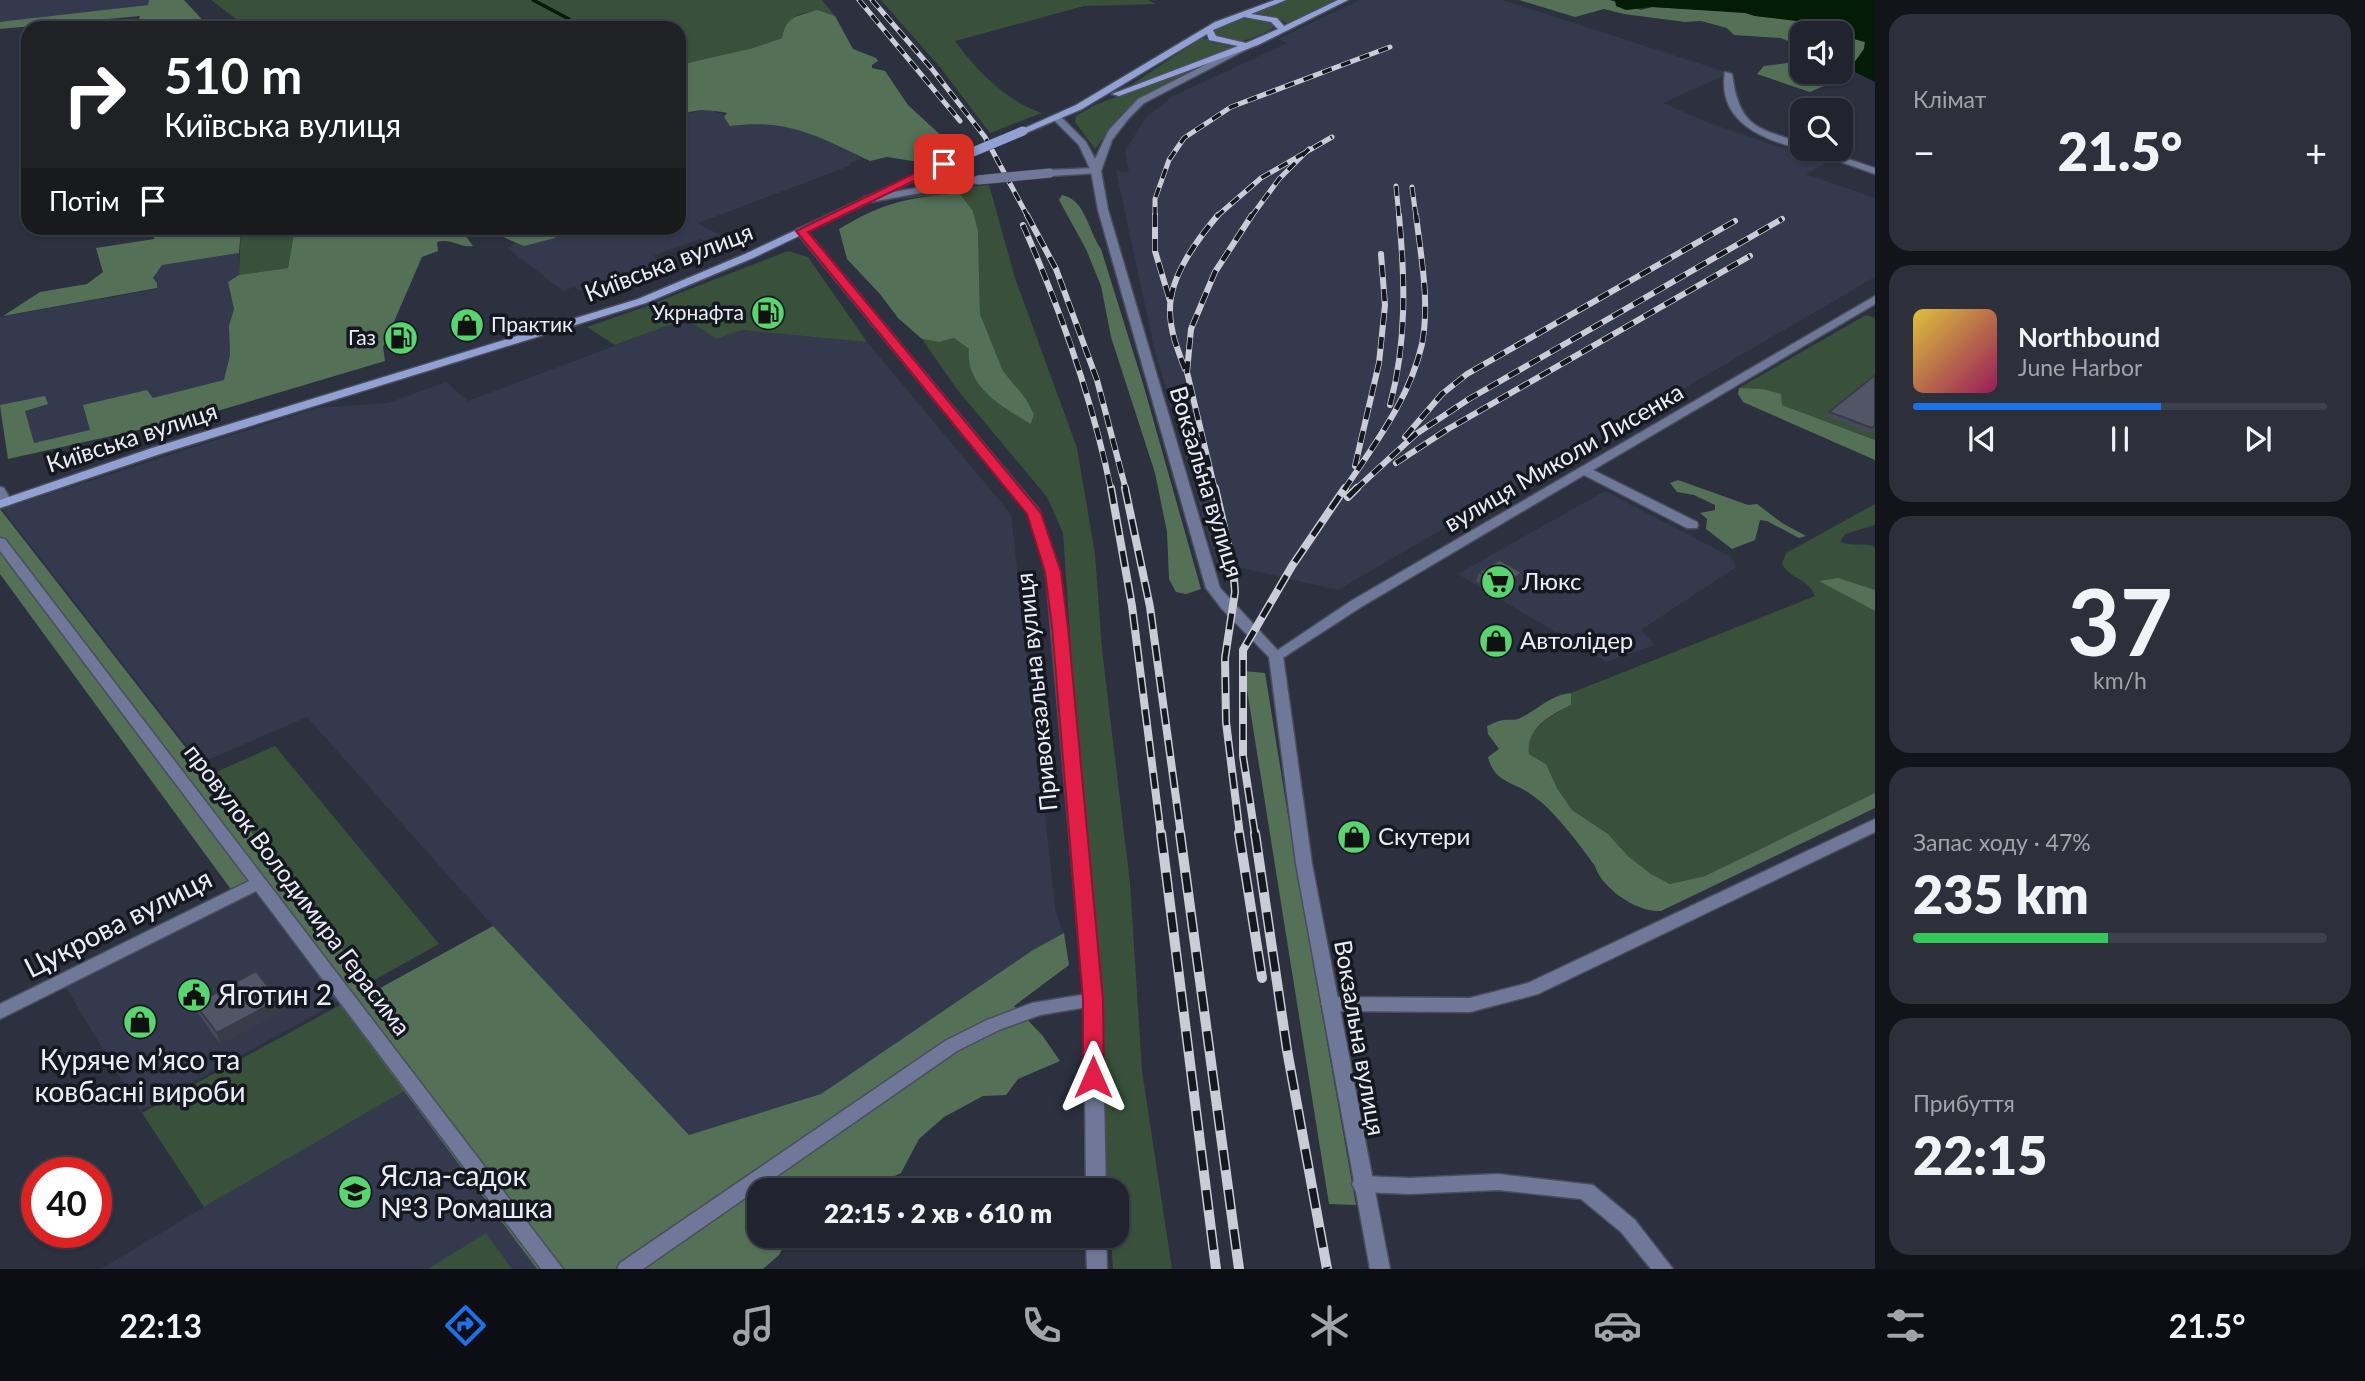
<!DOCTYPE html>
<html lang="uk">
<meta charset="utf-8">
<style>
body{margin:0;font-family:Lato,sans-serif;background:#2d303b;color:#f1f3f6;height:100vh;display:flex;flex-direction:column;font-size:26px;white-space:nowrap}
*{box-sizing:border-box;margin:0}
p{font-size:23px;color:#a2a4aa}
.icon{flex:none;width:38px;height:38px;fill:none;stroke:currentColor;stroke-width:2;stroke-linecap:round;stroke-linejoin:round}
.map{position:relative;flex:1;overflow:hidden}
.panel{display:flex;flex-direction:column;gap:14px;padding:14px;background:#12141a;width:490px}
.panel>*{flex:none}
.top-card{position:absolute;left:21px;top:21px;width:665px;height:214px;border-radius:21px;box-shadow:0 2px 5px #0004,0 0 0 2px #3e414b;background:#202124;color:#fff;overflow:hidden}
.controls{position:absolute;left:1790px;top:21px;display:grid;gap:14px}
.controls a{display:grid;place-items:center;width:63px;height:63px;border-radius:14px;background:#21242f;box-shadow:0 2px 5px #0004,0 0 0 2px #3e414b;font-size:35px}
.speed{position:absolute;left:21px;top:1157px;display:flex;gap:14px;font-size:35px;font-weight:700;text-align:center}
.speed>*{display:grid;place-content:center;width:91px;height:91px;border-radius:50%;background:#21242f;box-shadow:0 2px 5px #0004,0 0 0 2px #3e414b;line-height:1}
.speed .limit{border:10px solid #d22;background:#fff;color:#111}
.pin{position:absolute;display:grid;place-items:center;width:60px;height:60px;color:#fff;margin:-30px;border-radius:14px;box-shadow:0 4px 10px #0006}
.me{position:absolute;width:77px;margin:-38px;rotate:0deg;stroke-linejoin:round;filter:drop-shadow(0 0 5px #0008)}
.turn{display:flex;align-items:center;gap:24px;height:147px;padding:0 28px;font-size:32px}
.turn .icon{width:91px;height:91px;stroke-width:2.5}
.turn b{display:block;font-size:49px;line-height:60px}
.then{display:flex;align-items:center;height:66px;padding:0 28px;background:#0003;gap:14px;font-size:26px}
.big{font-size:52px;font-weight:800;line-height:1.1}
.panel .widget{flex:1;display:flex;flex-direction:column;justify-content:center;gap:10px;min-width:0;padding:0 24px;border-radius:21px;background:#2d303b}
.panel .dial{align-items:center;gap:0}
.dial b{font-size:91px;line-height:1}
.song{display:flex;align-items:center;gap:21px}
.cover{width:84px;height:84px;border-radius:10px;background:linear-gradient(135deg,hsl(50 70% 55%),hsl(330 70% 35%))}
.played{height:7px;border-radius:4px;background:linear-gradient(90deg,#1a73e8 60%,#3e414b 60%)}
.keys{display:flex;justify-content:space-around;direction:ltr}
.heat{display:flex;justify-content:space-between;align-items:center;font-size:38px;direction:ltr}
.charge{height:10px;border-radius:5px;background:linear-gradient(90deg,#34c759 47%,#3e414b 0)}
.trip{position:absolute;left:747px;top:1178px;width:382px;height:70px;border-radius:21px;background:#21242f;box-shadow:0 2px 5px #0004,0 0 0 2px #3e414b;font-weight:800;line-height:70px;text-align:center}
.tab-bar{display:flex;height:112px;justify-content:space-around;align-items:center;background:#0d0e13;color:#a2a4aa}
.tab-bar .icon{width:49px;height:49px}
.tab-bar .selected{color:#1a73e8}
.tab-bar b{font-size:32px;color:#f1f3f6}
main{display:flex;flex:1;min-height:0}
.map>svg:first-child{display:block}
.built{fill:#34394d}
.green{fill:#39513b}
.forest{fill:#547157}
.water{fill:#021c06}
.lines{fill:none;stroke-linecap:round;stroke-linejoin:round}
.stream{stroke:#021c06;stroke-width:3.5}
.minor-casing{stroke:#4a4e5c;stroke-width:3}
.tertiary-casing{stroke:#4a4e5c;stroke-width:3}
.secondary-casing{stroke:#4a4e5c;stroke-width:3}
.minor{fill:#6f7898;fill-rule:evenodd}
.tertiary{fill:#6f7898;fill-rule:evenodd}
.secondary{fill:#92a0d3;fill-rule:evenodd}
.rail-far3-casing{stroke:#cacdd8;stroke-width:5}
.rail-far2-casing{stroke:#cacdd8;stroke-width:6}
.rail-far1-casing{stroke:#cacdd8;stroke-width:8}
.rail-casing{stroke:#cacdd8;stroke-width:10}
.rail-far3{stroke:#16181f;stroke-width:3.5;stroke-dasharray:10;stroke-linecap:butt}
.rail-far2{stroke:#16181f;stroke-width:4.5;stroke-dasharray:12;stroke-linecap:butt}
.rail-far1{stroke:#16181f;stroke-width:5;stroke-dasharray:16;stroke-linecap:butt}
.rail{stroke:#16181f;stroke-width:7;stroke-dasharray:20;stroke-linecap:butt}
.minor-bridge-casing{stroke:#4a4e5c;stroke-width:10;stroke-linecap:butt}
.secondary-bridge-casing{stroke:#4a4e5c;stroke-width:10;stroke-linecap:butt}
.minor-bridge{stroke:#6f7898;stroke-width:9}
.secondary-bridge{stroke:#92a0d3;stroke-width:9}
.wall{fill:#464a59}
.shaded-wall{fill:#393c48}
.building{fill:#515667;stroke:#393c48;stroke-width:2}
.route{fill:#e11d48;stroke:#92132f;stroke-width:2}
.labels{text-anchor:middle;stroke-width:7;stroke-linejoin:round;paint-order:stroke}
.far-poi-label{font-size:21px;fill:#eaedf7;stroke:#16181f;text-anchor:end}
.street-label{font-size:24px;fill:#eaedf7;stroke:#16181f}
.poi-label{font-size:24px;fill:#eaedf7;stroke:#16181f;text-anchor:start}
.near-street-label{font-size:28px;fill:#eaedf7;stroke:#16181f}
.near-poi-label{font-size:28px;fill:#eaedf7;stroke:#16181f;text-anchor:start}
</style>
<main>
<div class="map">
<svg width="1875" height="1269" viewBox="0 0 1875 1269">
<rect width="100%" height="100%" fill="#2c303f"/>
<path class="built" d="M0 0H149V5L0 22Z
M1360 0H1502L1729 73 1663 103 1712 124 1826 163 1806 174 1875 198V277L1338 590 1216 562 1154 347 1116 171 1129 172 1125 151 1147 116 1173 96 1288 43 1278 39Z
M707 109 750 123 793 127 840 146 862 159 850 163 852 165 698 223 722 236 707 242 700 239 653 256 662 262 590 290 580 291 574 287 563 291 507 248 544 228H679V116Z
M239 253V275L228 282 234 309 229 327 230 355 224 380 192 390 154 422 7 453 0 413V317L157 289 152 278 162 265Z
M686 319 716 339 742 330 867 342 1011 514 1056 913 1064 933 1033 950 821 1094 689 1135 493 926 307 717 200 763 2 509 316 408 388 403 446 382 468 401Z
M1605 491 1731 557 1736 567 1641 630 1655 645 1606 662 1458 574Z
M255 891 340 1001 140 1111 65 986Z
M406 1090 537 1269H101L204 1207Z"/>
<path class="green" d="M211 0H822L835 16C813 9 786 10 782 38L753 48 679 65V28H240L236 19Z
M881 0H1148L1156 4 1084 6 955 41C977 71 1006 101 1042 113L990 133 940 67Z
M1288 0H1335L1288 24 1276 17 1256 13Z
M1241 19 1261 20 1273 25V28C1256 38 1231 50 1214 33V30Z
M1203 37 1214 43 1236 47 1131 85Z
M1216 60 1142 97 1123 113 1095 149 1075 122 1076 116 1095 105Z
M989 185 1015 278 1077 448 1095 554 1102 650 1130 883 1142 1071 1172 1269H1113L1111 1236H1116V1190H1108L1063 533 1047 497 956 388 922 339 939 342 954 338 969 349 1031 424 1034 414 1026 399 1003 371 980 314 978 231 973 211 929 196 901 199 946 189Z
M241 228H295L288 268 239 275Z
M788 251 808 257 867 342 742 330 716 339 686 319 615 345 587 327 639 309Z
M1866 315 1875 318V440L1782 405 1763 389 1739 388Z
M1875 504V525L1845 534 1840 542C1854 547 1864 542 1875 547V590L1820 581 1875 611V793L1705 876 1670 884 1651 874 1628 856 1608 834 1572 810 1557 788 1546 764 1529 754C1526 727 1551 716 1571 705V693L1815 596C1807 577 1791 580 1782 564L1786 553Z
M275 746 439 944 369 983 207 776Z
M342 1004 406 1090 204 1207 142 1113Z
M486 1233 512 1269H428Z"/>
<path class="forest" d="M149 0H184L210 28H137L140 16 0 29V22L7 21 148 5Z
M1519 0H1610L1641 10 1652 7 1745 12 1755 16C1777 18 1802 18 1823 25 1838 29 1850 38 1865 42L1864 49 1854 63 1855 72 1810 92 1757 74 1764 66 1802 61V72H1841V33H1802V47L1781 38 1734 35 1727 28 1701 21 1685 22 1624 14 1604 9 1575 17Z
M817 10 835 16 853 49 876 58 878 61 872 65V68L885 71 908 105 947 141 949 152 919 162 887 157 870 161C819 137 788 118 730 126L724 117 727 113C709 110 696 108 679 116V65L753 48 782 38C786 15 797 17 817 10Z
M959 193 973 211 978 231 980 314 1003 371 1026 399 1034 414 1031 424C1003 407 965 387 969 349L954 338 939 342 922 339 898 318 880 294 847 259 839 229C884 202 907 198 959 193Z
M1062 195C1086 200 1088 231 1101 249L1144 387 1201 589 1186 594 1176 592 1169 579 1167 532 1155 473 1111 337 1101 286 1086 249 1059 200Z
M154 228H241L239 253 162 265 153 278 157 283V288L3 316 40 292 87 284 103 272 96 248 154 239Z
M295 228H460L473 246C458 248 453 238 437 242L438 251 422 257 383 347 385 361 197 417 8 459 0 405 45 396 48 404 25 411 34 443 90 430 83 405 147 390 153 398 224 380 230 355 229 326 234 309 228 282 239 275 288 268Z
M501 228H560L561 229 555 238 524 246 503 237Z
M1739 388 1763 389 1781 394 1782 405 1875 440V460L1743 402 1738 394Z
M1678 480 1748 505 1757 504 1782 523 1806 536 1799 538 1767 521 1760 520 1755 540 1732 549 1706 529 1707 519 1700 513 1715 510V505L1694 495 1677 492 1670 483Z
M0 509 369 983 373 992 493 926 689 1135 821 1094 1033 950 1064 933 1069 965 1014 1006 1042 1035 1060 1061 1018 1079 1006 1095 983 1096 944 1117 919 1139 901 1173 865 1190H760V1236H789L779 1255 763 1269H537L255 891 238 899 0 574Z
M1838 578 1875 590V611L1819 581Z
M1244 671 1265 673 1301 896 1356 1205 1329 1204Z
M1571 693V705C1551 715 1526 727 1529 754L1546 764 1557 788 1572 810 1608 834 1628 856 1651 874 1670 884 1705 876 1875 793V808L1661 911C1638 913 1601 888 1595 866 1579 844 1555 811 1532 795 1515 782 1494 783 1488 757L1499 749 1488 734 1487 726C1492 724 1499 720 1504 720 1510 719 1514 721 1520 718 1538 710 1550 695 1571 693Z"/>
<path class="water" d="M1610 0H1875V82L1855 72 1854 63 1864 49 1865 42 1850 38 1821 24 1755 16 1745 13 1652 7 1626 10 1616 6 1615 1Z"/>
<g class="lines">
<path class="stream" d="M533 0 569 19"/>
<g class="minor-casing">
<path id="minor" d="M1725 72 1732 74C1739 127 1756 128 1802 143V149C1763 140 1717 122 1725 72Z
M1805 149H1818L1875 168V174Z
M1096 168 1101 171 1099 173 1050 176 1045 173 1050 170Z
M978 177 983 180 981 182 865 203 860 200 865 197Z
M1875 296V304L1593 470 1697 522 1698 525 1697 528H1687L1584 475 1361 607 1281 659H1271L1269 656 1351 601Z
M0 487 4 488 12 502 10 505 6 506 0 503Z
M0 538 5 539 563 1269H541L256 891 0 1019V1004L249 881 0 551Z
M1875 819V832L1538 994 1470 1012 1330 1011 1324 1009 1321 1004 1324 999 1330 997 1470 998 1528 983Z
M1093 993 1099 995 1102 1000 1099 1005 1040 1015 999 1030 957 1051 643 1269H617L620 1263 945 1041 987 1020 1032 1003Z
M1498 1174 1593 1185 1635 1220 1673 1269H1651L1621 1232 1581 1199 1498 1190 1410 1194 1362 1192 1355 1190 1352 1184 1355 1178 1362 1176 1410 1178Z"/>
</g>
<g class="tertiary-casing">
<path id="tertiary" d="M1248 43 1255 45 1144 103 1128 119 1112 140 1101 171 1108 210 1220 588 1283 656 1312 864 1390 1269H1370L1296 864 1269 657 1222 609 1206 588 1098 210 1091 171 1079 145 1051 117 1059 115 1086 142 1095 159 1109 130 1138 99Z
M801 228 805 229 1039 510 1060 572 1102 1000 1106 1190H1086L1084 1000 1046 572 1028 514 797 233V229Z
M1086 1236H1106L1107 1269H1087Z"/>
</g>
<g class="secondary-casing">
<path id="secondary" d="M1275 0H1286L1251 14 1277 18 1284 26 1338 0H1348L1258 45 1119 96 1112 94 1238 46 1209 40 1207 34 1082 109 1026 133 1018 131 1076 105 1215 22ZM1244 17 1271 22 1278 29 1246 43 1216 36 1213 30Z
M941 162 949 164 753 258 646 303 160 454 0 508V500L152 448 638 299 745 254Z"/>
</g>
<use href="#minor" class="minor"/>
<use href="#tertiary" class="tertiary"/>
<use href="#secondary" class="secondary"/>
<g class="rail-far3-casing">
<path id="rail-far3" d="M859 0 960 121
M872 0 932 69 985 137 1028 217
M1396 186 1399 217
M1412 187 1416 217
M1155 217V199L1169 160 1184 138 1231 107 1390 47
M1216 217 1261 178 1332 137
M1251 217 1279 179 1309 149"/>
</g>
<g class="rail-far2-casing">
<path id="rail-far2" d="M1027 215 1056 269 1097 380 1126 490
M1155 215V251L1170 301
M1023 225C1061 311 1092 397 1111 490
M1185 369C1178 351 1170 331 1170 311 1169 277 1197 240 1218 215
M1390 405C1407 342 1405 280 1399 215
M1405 437 1442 394 1467 374 1735 221
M1396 463 1448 429 1750 256
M1355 466 1379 363 1385 305 1381 254
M1215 490 1187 372 1191 329 1215 272 1252 215
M1344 490C1374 445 1410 398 1422 344 1430 302 1421 257 1416 215
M1355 490 1416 434 1469 399 1782 219"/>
</g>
<g class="rail-far1-casing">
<path id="rail-far1" d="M1111 488 1132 606 1161 835
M1125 488 1150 607 1181 835
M1215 488 1233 566 1235 592 1225 658 1226 722 1240 835
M1348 497 1357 488
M1255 835 1243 756V650L1292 566 1345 488"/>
</g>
<g class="rail-casing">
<path id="rail" d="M1161 833 1216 1269
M1180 833 1239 1269
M1239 833 1262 978
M1255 833 1287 1050 1327 1269"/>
</g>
<use href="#rail-far3" class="rail-far3"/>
<use href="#rail-far2" class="rail-far2"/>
<use href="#rail-far1" class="rail-far1"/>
<use href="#rail" class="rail"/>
<g class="minor-bridge-casing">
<path id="minor-bridge" d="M978 180 1050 173"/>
</g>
<g class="secondary-bridge-casing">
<path id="secondary-bridge" d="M944 164 1023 131"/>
</g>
<use href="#minor-bridge" class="minor-bridge"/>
<use href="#secondary-bridge" class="secondary-bridge"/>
</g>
<path class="wall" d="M1875 375V429L1870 433 1828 416 1829 412Z
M1479 572 1522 573 1519 582 1498 594 1476 581Z
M278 1000 282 1010 220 1044 199 1014 195 1004Z"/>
<path class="shaded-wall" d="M1522 573 1519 582 1498 594 1501 585Z
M278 1000 282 1010 220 1044 217 1033Z"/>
<path class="building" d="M1875 375V425L1872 428 1829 412Z
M1500 560 1522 573 1501 585 1479 572Z
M256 971 278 1000 217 1033 195 1004Z"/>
<path class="route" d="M940 161 949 164 808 232 1041 513 1061 572 1068 627 1103 1000 1104 1077 1101 1082 1093 1085 1086 1082 1083 1077V1000L1052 627 1045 572 1027 514 796 231Z"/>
<defs>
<g id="fuel-disc" transform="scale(1.75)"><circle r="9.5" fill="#59d56f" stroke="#16181f"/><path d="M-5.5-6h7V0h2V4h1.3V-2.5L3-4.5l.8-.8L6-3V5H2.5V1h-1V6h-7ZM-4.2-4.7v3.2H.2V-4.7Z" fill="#111"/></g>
<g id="shop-disc" transform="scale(1.75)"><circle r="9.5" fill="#59d56f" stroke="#16181f"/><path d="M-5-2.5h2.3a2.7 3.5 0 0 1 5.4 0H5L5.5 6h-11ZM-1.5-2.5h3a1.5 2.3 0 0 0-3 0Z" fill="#111"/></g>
<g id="supermarket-disc" transform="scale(1.75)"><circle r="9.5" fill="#59d56f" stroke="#16181f"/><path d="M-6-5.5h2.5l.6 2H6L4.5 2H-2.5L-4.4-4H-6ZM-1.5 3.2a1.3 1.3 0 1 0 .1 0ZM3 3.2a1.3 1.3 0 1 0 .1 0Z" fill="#111"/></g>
<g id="civic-disc" transform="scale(1.75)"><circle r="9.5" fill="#59d56f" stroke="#16181f"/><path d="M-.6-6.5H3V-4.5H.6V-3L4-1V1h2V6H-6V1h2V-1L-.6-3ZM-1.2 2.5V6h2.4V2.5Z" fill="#111"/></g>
<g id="school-disc" transform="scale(1.75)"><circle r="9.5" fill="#59d56f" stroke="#16181f"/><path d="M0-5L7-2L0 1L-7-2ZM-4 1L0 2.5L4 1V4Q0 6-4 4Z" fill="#111"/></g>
</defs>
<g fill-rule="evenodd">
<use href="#fuel-disc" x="768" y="313"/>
<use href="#shop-disc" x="467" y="325"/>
<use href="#fuel-disc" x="401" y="338"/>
<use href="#supermarket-disc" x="1498" y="582"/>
<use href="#shop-disc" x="1496" y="641"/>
<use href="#shop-disc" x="1354" y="837"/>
<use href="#civic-disc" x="194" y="995"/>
<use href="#shop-disc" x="140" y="1022"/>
<use href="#school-disc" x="355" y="1192"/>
</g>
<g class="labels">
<g class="far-poi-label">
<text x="744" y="320">Укрнафта</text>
<text x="491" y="332" text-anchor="start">Практик</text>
<text x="376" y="345">Газ</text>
</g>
<g class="street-label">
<text transform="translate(669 263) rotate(-21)" y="8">Київська вулиця</text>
<text transform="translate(132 438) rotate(-18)" y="8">Київська вулиця</text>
<text transform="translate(1564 458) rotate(-30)" y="8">вулиця Миколи Лисенка</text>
<text transform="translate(1206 482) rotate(73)" y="8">Вокзальна вулиця</text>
<text transform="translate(1037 692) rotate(-96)" y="8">Привокзальна вулиця</text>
<text transform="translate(297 890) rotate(53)" y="8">провулок Володимира Герасима</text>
<text transform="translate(1359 1038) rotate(80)" y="8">Вокзальна вулиця</text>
</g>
<g class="poi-label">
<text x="1522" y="590">Люкс</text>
<text x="1520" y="649">Автолідер</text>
<text x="1378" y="845">Скутери</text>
</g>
<g class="near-street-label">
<text transform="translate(118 923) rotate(-27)" y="10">Цукрова вулиця</text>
</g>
<g class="near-poi-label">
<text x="218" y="1005">Яготин 2</text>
<text x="140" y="1070" text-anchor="middle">Куряче м’ясо та<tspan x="140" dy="32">ковбасні вироби</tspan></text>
<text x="380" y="1186">Ясла-садок<tspan x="380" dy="32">№3 Ромашка</tspan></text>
</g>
</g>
</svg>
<div class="controls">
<a><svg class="icon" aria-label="sound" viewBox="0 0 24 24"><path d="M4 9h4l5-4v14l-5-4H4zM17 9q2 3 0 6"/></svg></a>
<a><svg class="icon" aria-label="search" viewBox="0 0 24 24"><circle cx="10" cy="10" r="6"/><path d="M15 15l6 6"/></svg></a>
</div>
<div class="speed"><div class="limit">40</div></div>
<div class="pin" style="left:944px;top:164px;background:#d93025"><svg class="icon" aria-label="arrive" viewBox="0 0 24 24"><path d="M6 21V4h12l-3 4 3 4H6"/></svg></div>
<svg class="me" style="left:1093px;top:1077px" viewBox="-20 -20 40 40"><path d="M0-17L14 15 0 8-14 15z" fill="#e11d48" stroke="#fff" stroke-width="4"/></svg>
<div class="trip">22:15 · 2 хв · 610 m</div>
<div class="top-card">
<div class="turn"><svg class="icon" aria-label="right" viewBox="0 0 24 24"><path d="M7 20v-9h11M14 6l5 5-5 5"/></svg><div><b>510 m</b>Київська вулиця</div></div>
<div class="then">Потім<svg class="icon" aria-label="arrive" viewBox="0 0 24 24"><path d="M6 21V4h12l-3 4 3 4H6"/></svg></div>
</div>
</div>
<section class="panel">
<div class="widget"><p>Клімат</p>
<div class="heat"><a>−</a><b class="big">21.5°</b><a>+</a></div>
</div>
<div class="widget">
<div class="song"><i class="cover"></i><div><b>Northbound</b><p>June Harbor</p></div></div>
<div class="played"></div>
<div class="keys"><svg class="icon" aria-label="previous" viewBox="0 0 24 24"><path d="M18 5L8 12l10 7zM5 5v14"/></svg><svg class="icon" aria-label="pause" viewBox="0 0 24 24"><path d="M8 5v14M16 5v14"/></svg><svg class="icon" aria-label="next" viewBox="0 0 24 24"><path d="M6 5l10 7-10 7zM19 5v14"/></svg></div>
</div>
<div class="widget dial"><b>37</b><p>km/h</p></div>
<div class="widget"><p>Запас ходу · 47%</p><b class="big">235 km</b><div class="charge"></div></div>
<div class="widget"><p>Прибуття</p><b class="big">22:15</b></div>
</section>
</main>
<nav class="tab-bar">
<b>22:13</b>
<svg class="icon selected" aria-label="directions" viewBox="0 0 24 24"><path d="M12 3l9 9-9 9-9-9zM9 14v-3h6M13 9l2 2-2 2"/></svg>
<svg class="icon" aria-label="music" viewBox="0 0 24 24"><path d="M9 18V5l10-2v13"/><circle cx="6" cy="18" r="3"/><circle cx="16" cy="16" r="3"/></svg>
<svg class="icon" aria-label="phone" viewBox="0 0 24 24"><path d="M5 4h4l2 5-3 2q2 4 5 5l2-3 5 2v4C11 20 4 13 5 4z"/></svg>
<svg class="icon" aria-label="climate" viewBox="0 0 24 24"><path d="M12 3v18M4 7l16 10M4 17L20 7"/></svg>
<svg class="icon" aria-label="car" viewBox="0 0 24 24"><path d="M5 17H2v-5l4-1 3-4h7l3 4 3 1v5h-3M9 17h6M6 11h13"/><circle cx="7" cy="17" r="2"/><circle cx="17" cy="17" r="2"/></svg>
<svg class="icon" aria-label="filters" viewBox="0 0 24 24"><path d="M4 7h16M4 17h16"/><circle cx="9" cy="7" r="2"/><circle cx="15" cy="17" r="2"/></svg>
<b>21.5°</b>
</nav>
